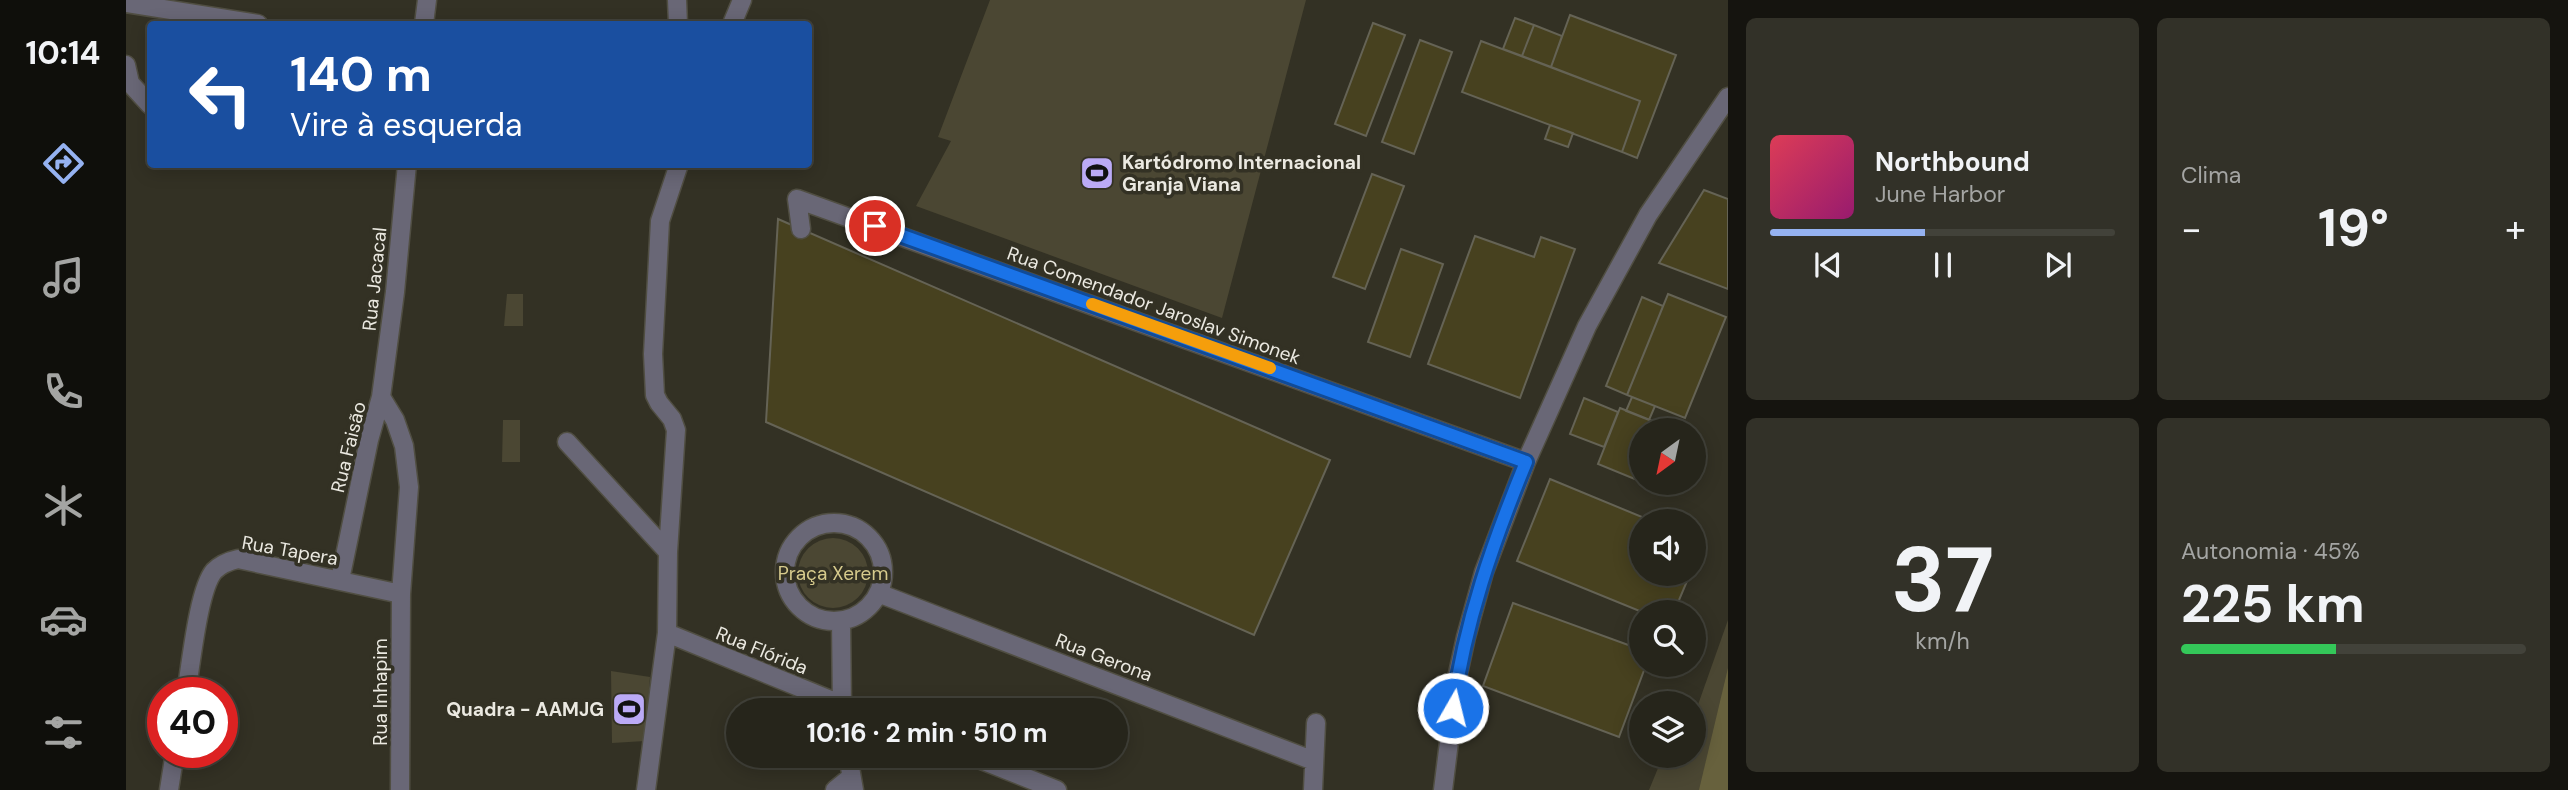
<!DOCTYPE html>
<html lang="pt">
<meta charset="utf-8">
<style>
body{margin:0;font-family:"DM Sans",sans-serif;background:#323128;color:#f1f3f6;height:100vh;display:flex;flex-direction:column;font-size:26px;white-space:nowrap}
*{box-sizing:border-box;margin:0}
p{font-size:23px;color:#a4a5a3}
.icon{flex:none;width:38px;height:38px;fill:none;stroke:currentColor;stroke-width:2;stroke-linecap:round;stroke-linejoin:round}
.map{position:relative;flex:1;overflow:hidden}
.sheet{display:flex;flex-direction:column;gap:18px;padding:18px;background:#15140f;width:840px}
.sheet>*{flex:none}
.top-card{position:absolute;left:21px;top:21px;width:665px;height:147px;border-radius:7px;box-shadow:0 4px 18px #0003,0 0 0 2px #42423a;background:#1a4fa0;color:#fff;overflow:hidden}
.needle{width:46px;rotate:213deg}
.buttons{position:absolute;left:1503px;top:418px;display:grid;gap:14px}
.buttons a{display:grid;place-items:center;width:77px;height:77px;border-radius:50%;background:#26251b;box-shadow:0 4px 18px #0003,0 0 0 2px #42423a;font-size:35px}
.speed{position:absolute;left:21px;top:677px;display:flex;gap:14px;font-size:35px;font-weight:700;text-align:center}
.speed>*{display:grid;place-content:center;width:91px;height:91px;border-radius:50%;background:#26251b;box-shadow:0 4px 18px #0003,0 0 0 2px #42423a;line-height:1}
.speed .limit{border:10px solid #d22;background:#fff;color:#111}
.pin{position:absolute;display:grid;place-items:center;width:60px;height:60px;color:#fff;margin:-30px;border:4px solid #fff;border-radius:50%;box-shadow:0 2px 7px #0007}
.me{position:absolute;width:77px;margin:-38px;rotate:8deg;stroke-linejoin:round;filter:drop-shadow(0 0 5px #0008)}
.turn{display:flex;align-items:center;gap:24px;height:147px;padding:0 28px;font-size:32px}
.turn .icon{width:91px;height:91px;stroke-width:2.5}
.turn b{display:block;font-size:49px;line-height:60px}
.big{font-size:52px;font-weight:700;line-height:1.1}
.sheet .card{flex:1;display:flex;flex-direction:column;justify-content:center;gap:10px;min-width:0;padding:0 24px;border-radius:10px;background:#323128}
.sheet .dial{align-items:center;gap:0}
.dial b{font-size:91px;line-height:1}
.song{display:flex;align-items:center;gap:21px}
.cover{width:84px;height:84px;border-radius:10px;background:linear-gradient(135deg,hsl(350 70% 55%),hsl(320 70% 35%))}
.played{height:7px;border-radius:4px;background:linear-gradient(90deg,#95b2f1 45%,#42423a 45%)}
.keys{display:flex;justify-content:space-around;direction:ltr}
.heat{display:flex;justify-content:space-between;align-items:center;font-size:38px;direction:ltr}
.charge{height:10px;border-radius:5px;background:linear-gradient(90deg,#34c759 45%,#42423a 0)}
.sheet .tiles{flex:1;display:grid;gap:18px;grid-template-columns:repeat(2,1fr)}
.trip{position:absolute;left:600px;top:698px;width:402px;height:70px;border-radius:35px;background:#26251b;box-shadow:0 4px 18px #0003,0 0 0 2px #42423a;font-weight:700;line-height:70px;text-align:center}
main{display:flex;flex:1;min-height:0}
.tab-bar{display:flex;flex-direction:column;width:126px;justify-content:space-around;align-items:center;background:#0f0f0b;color:#a4a5a3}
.tab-bar .icon{width:49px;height:49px}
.tab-bar .selected{color:#95b2f1}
.tab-bar b{font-size:32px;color:#f1f3f6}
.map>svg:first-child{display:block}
.green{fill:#4b4733}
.forest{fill:#67613d}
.building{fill:#47411f;stroke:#656355;stroke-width:2}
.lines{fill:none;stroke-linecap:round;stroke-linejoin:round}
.minor-casing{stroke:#504e42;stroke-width:21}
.minor{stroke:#696776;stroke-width:18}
.route-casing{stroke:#114b97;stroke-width:18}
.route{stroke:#1a73e8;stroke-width:12}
.slow{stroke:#f59e0b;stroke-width:12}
.labels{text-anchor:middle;stroke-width:7;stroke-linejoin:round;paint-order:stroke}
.poi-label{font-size:19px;font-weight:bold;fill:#ebe9e1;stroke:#333124;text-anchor:start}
.street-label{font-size:19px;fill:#ebe9e1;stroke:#333124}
.park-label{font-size:19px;fill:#d7cb8d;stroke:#333124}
</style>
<main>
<nav class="tab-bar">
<b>10:14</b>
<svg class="icon selected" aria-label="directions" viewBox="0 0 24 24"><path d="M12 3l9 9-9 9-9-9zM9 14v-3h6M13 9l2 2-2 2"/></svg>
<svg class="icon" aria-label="music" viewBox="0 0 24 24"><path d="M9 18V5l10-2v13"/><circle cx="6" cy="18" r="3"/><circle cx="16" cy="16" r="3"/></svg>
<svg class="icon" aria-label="phone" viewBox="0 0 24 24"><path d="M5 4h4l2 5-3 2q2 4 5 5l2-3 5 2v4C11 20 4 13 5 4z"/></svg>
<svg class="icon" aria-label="climate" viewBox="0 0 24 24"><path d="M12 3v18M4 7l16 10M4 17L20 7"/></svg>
<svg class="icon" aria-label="car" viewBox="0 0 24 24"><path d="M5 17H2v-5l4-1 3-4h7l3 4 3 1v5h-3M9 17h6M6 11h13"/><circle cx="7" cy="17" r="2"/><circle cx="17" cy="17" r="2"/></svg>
<svg class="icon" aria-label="filters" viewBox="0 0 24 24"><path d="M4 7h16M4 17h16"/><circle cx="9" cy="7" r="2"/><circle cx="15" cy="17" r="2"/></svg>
</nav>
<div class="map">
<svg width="1602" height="790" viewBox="0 0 1602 790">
<rect width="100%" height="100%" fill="#333124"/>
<path class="green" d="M864 0H1180L1096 318 790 206 825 141 812 137Z
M381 294H397V326H378Z
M377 420H394V462H376Z
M672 573a35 35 0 1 1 70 0a35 35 0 1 1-70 0Z
M1602 620V790H1523L1537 756H1568V716Z
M485 671 524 677 519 741 486 743Z"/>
<path class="forest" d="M1602 668V790H1573Z"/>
<path class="building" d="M1444 15 1550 55 1511 158 1496 152 1514 101 1425 67Z
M1389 18 1408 25 1396 56 1377 49Z
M1247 23 1279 35 1240 136 1209 124Z
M1408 25 1436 36 1425 67 1396 56Z
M1294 40 1326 52 1288 154 1256 142Z
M1355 41 1514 101 1496 152 1336 92Z
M1424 125 1447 133 1442 147 1419 139Z
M1246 174 1278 186 1239 289 1207 277Z
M1578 190 1602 199V289L1533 263Z
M652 219 1204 460 1128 635 640 422Z
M1349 236 1408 257 1415 237 1449 249 1394 398 1302 364Z
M1275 249 1317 264 1284 357 1242 342Z
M1542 294 1600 317 1559 418 1501 395Z
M1516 297 1537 306 1501 395 1480 386Z
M1506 397 1529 406 1523 420 1500 411Z
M1458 398 1492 412 1478 447 1444 434Z
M1494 408 1549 430H1516V482L1472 464Z
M1424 479 1528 522H1516V574H1564L1548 612H1516L1391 561Z
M1568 538 1577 542 1568 563Z
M1387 603 1516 650V665H1520L1493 737 1357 686Z"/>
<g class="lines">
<g class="minor-casing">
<path id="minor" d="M551 0 552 24
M0 3 132 24
M298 24 301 0
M606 24 616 0
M0 65 4 83 24 105
M675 229 671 199 1400 462
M255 397 269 420 278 446 283 487 275 594 274 790
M441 442 542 552
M659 572a49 49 0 1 1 98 0a49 49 0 1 1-98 0Z
M214 580 243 440 255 397 269 292 281 164
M752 593 1188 761
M715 621 716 710
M541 633 729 710
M60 693C65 666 72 590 88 571 95 564 103 561 112 559L275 594
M722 756 728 790
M845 756 931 790
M43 790 49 752
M520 790 541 633 542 552 550 430 546 419 533 403 529 395 527 354 534 221 553 164
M709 790 725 777
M1187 790 1190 723
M1317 790 1331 678 1340 637 1358 572 1400 462 1461 326 1522 215 1602 97"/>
</g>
<use href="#minor" class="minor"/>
</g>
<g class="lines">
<g class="route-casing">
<path id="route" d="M749 226 1400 462C1367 542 1339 622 1327 708"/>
</g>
<use href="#route" class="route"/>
<path class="slow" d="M966 304 1144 368"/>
</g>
<defs>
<g id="stadium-square" transform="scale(1.75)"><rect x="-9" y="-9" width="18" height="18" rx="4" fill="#bbaaf6" stroke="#333124"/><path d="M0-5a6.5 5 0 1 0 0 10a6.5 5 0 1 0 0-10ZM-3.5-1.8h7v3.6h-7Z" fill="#111"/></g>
</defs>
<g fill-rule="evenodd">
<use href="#stadium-square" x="971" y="173"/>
<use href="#stadium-square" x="503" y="709"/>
</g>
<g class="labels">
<g class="poi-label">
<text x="996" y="169">Kartódromo Internacional<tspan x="996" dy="22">Granja Viana</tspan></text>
<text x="478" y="716" text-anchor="end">Quadra - AAMJG</text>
</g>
<g class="street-label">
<text transform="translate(248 279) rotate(-84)" y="7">Rua Jacacal</text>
<text transform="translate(1028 305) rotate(20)" y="7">Rua Comendador Jaroslav Simonek</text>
<text transform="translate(222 447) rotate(-76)" y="7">Rua Faisão</text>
<text transform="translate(164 550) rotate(10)" y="7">Rua Tapera</text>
<text transform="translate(636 650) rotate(22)" y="7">Rua Flórida</text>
<text transform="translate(978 657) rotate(21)" y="7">Rua Gerona</text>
<text transform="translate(254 692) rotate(-90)" y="7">Rua Inhapim</text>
</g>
<g class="park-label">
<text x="707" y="580">Praça Xerem</text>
</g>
</g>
</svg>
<div class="buttons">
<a><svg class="needle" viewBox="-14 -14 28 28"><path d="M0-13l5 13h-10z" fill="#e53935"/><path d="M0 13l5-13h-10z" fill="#a4a5a3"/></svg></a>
<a><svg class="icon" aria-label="sound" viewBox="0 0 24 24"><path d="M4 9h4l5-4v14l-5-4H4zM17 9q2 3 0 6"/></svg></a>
<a><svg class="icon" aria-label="search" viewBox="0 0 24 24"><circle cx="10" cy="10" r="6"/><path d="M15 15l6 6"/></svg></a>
<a><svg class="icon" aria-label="layers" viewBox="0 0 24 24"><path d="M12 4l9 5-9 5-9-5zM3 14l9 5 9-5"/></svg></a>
</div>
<div class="speed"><div class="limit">40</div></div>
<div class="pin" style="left:749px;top:226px;background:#d93025"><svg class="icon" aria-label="arrive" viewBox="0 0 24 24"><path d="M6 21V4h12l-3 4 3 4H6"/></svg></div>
<svg class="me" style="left:1327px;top:708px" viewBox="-20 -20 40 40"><circle r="17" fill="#1a73e8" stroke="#fff" stroke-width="3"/><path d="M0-11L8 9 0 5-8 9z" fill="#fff"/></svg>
<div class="trip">10:16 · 2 min · 510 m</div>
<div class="top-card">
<div class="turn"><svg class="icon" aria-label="left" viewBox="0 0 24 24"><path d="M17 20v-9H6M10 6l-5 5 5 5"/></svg><div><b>140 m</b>Vire à esquerda</div></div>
</div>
</div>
<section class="sheet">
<div class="tiles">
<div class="card">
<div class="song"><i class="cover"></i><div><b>Northbound</b><p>June Harbor</p></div></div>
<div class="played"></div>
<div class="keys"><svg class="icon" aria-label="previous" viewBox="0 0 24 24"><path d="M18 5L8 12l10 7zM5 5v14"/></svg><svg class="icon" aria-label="pause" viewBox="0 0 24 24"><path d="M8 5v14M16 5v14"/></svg><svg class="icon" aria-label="next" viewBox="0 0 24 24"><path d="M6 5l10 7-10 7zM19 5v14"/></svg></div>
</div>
<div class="card"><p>Clima</p>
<div class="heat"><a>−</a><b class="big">19°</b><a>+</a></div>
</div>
<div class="card dial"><b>37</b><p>km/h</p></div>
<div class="card"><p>Autonomia · 45%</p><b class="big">225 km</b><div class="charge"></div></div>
</div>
</section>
</main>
